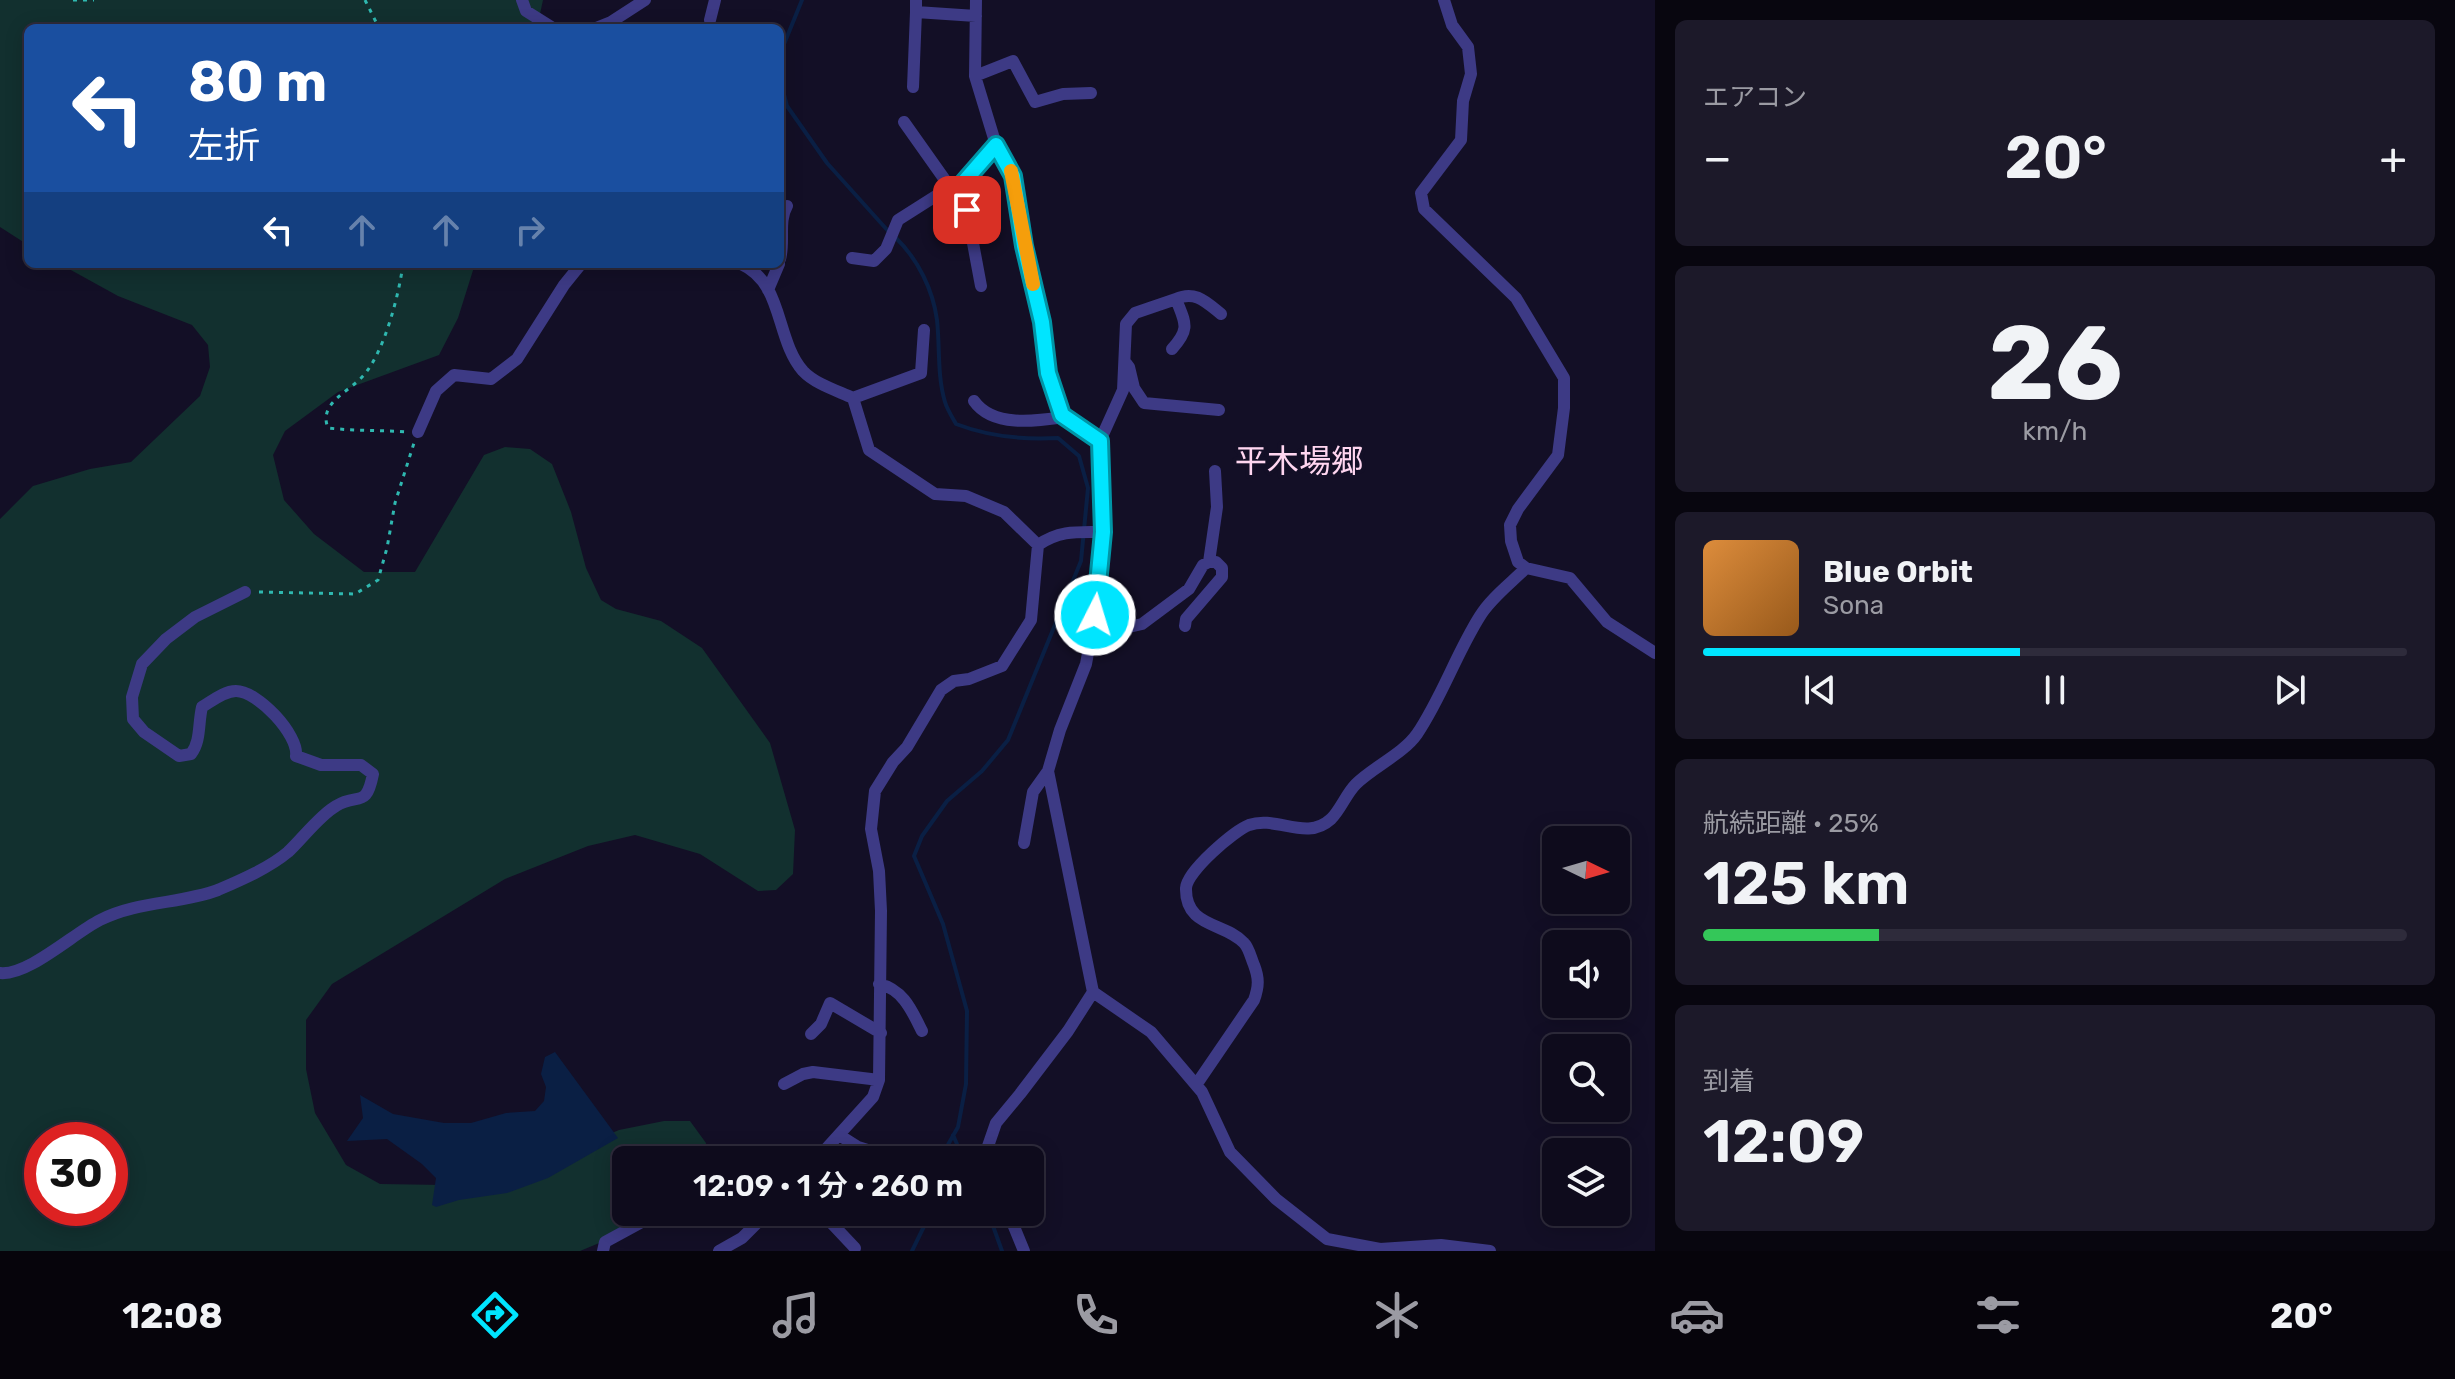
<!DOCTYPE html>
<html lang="ja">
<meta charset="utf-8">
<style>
body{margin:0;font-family:Rubik,"Noto Sans JP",sans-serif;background:#1c1929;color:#f1f3f6;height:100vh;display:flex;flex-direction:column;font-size:30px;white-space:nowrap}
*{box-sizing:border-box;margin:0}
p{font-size:26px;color:#9b9ba3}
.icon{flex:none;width:44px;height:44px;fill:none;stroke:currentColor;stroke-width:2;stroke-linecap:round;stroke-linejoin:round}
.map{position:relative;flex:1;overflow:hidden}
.panel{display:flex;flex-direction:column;gap:20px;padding:20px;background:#08060f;width:800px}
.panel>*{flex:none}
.banner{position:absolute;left:24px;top:24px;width:760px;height:244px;border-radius:12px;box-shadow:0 4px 20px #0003,0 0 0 2px #2e2b3b;background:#1a4fa0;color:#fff;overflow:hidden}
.needle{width:52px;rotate:95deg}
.buttons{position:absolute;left:1542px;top:826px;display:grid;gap:16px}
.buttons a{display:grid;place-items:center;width:88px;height:88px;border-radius:12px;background:#0e0b1c;box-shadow:0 4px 20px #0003,0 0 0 2px #2e2b3b;font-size:40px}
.speed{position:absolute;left:24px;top:1122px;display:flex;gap:16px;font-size:40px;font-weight:700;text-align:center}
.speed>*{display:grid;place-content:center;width:104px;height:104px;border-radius:50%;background:#0e0b1c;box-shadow:0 4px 20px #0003,0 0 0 2px #2e2b3b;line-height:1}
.speed .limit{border:12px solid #d22;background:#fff;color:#111}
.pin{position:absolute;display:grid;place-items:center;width:68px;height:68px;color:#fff;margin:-34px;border-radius:16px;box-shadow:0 4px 12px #0006}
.me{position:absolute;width:88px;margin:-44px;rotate:5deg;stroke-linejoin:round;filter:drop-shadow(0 0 6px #0008)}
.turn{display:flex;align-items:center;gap:28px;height:168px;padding:0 32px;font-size:36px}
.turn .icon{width:104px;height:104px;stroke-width:2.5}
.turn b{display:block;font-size:56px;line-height:68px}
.lanes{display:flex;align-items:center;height:76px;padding:0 32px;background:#0003;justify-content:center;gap:40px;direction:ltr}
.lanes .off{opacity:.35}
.big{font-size:60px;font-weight:600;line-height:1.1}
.panel .card{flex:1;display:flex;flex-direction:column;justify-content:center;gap:12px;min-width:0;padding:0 28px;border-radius:12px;background:#1c1929}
.panel .dial{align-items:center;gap:0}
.dial b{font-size:104px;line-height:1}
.song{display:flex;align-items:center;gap:24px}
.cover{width:96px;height:96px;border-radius:12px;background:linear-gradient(135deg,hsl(30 70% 55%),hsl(30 70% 35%))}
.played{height:8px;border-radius:4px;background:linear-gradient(90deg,#00e5ff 45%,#2e2b3b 45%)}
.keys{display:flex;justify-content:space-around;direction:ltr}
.heat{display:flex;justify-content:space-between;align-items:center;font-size:44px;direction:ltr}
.charge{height:12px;border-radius:6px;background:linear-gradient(90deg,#34c759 25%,#2e2b3b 0)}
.trip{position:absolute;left:612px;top:1146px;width:432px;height:80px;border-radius:12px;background:#0e0b1c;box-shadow:0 4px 20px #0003,0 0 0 2px #2e2b3b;font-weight:600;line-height:80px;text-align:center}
.tab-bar{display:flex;height:128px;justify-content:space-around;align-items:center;background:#06040b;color:#9b9ba3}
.tab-bar .icon{width:56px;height:56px}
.tab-bar .on{color:#00e5ff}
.tab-bar b{font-size:36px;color:#f1f3f6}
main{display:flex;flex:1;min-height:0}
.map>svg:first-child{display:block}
.green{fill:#12302f;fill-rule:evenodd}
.water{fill:#0a1f44}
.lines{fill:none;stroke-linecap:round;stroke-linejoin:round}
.stream{stroke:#0a1f44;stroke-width:4}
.path{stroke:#2fb8b0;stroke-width:3;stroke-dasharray:4 6;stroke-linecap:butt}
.minor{stroke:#3d3a85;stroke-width:12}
.route-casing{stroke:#0095a6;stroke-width:20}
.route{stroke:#00e5ff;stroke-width:14}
.slow{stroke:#f59e0b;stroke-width:14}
.labels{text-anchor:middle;stroke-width:8;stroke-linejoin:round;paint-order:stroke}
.quarter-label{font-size:32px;fill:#ffd6f0;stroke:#130f26}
</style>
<main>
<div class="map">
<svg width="1655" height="1251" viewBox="0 0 1655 1251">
<rect width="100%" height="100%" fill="#130f26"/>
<path class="green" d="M0 0H543L537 28H28V245L0 227Z
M60 264H475L458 318 439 355 338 392 285 431 273 455 284 500 314 534 364 572H415L484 455 505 447 530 449 552 464 571 512 586 568 601 600 616 609 661 621 702 648 770 743 795 830 793 874 776 890 758 891 700 854 635 835 588 846 505 879 332 984 306 1020V1069L315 1113 346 1165 380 1184 444 1185 571 1151 619 1130 664 1121H690L706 1143 704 1160H626V1212H651L628 1231 580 1251H0V519L33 486 90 469 131 462 200 396 210 367 208 345 192 325 118 296ZM42 1140H110V1208H42Z"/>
<path class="water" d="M555 1052 618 1138 548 1178 507 1193 459 1200 436 1207 432 1205 436 1178 422 1164 387 1139 347 1141 363 1118 360 1095 393 1114 444 1123H471L506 1113 535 1111 544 1101 546 1087 541 1074 545 1057Z"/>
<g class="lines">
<path class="stream" d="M780 54 802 0
M780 79 787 106 827 163 889 232
M895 237C918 259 933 290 937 320 940 347 937 375 945 402 947 409 952 417 956 424 990 437 1022 440 1058 438L1079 456 1088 488 1081 561 1008 740 982 771 947 801 922 836 914 856 943 924 967 1011 966 1084 958 1127 945 1150 943 1160
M953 1135 964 1160
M988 1212 1002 1251
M912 1251 931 1212"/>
<path class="path" d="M73 0H94
M365 0 379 28
M403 264C399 295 384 353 363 376 349 392 318 403 328 428 355 431 380 430 406 432
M259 592 355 594 378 580 387 548 395 503 414 443"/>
<path class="minor" d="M522 0 526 11 553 28
M916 0V12L976 16
M976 0 975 76 996 145 1013 176 1024 246 1042 322 1048 373 1062 415 1100 441 1103 532 1095 615 1086 664 1060 730 1048 771 1093 992 1068 1031 1020 1094 996 1123 987 1149 990 1160
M1444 0 1452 25 1468 47 1471 74 1463 101 1461 140 1421 193 1424 209 1516 298 1564 378V408L1558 455 1518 509 1510 525 1511 541 1518 562 1526 568 1570 578 1607 622 1655 653
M710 20 715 0
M596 28 611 22 645 0
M975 76 1013 61 1035 102 1063 94 1091 93
M913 87 916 12
M904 122 950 187 955 186
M852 258 874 261 886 249 898 220 950 187
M780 259C785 242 778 221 787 206
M741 264C784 283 775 339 803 371 815 384 838 391 853 398L869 450 935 494 966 496 1004 512 1038 545 1031 620 1002 666 969 679 954 681 941 690 907 747 893 762 875 791 871 829 879 871 881 911 879 1080 873 1097 816 1160
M981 286 962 184 996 145
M768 290 779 264
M1176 299C1195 290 1206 302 1221 314
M1126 363 1129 367 1134 388 1144 403 1219 410
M853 398 921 373 924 330
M974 401C993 428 1037 421 1065 417
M418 432 436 391 454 375 491 379 517 359 564 285 581 264
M1100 441 1123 390 1126 324 1135 313 1176 299C1185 323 1191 328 1172 349
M1038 545C1060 530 1077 532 1103 532
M1209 562 1217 507 1215 471
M1094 620 1129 627 1142 624 1189 589 1203 565 1209 562H1216L1222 568V577L1186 619 1185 626
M1024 843 1033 792 1048 771
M0 973C28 976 74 933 100 920 137 901 180 904 218 890 241 880 269 868 288 852 302 839 320 815 336 806 358 792 366 810 373 774L361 765H321L296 756C299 735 258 691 236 691 224 691 212 701 202 707 198 724 201 741 191 754L179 756 144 732 133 719 132 697 142 664 166 639 195 617 245 592
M879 984C903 989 912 1011 922 1031
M1093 992 1151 1032 1202 1092 1230 1152 1276 1199 1327 1239 1380 1249 1441 1245 1490 1251
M811 1034 821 1024 830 1003 881 1033
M784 1084 803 1074 813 1072 879 1080
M1196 1085 1254 1000C1259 986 1259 978 1254 965 1251 958 1249 948 1244 943 1225 922 1185 928 1186 888 1187 871 1234 831 1249 825 1277 815 1306 842 1331 819 1341 809 1346 794 1356 784 1373 767 1403 754 1417 734 1442 697 1456 654 1480 616 1491 598 1511 583 1526 568
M839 1135 858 1147 890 1157
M821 1212 855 1248
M1008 1212 1024 1251
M603 1251 605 1242 651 1217
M719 1251 742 1238 768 1212"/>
</g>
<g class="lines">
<g class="route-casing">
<path id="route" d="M967 210 962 184 996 145 1013 176 1024 246 1042 322 1048 373 1062 415 1100 441 1103 532 1095 615"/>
</g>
<use href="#route" class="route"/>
<path class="slow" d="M1011 171 1033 284"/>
</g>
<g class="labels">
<g class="quarter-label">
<text x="1299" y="472">平木場郷</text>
</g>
</g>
</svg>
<div class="buttons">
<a><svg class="needle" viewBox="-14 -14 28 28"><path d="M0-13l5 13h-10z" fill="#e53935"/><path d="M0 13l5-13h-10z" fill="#9b9ba3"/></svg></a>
<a><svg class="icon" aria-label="sound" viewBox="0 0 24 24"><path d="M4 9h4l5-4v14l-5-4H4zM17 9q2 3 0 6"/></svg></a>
<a><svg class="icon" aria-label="search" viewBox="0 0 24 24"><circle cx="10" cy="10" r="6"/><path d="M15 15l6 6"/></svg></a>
<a><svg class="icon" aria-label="layers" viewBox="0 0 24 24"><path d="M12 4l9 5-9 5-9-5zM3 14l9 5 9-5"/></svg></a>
</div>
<div class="speed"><div class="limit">30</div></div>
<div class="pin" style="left:967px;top:210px;background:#d93025"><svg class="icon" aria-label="arrive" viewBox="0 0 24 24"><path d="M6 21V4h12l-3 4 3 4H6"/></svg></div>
<svg class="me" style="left:1095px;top:615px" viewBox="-20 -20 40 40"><circle r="17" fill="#00e5ff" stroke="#fff" stroke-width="3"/><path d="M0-11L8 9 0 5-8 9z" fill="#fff"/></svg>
<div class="trip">12:09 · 1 分 · 260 m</div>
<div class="banner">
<div class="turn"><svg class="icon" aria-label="left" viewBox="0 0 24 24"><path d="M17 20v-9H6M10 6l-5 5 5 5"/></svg><div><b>80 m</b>左折</div></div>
<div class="lanes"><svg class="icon" aria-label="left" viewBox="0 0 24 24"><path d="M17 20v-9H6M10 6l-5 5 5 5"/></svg><svg class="icon off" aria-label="ahead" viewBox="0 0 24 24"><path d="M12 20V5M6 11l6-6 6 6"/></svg><svg class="icon off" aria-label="ahead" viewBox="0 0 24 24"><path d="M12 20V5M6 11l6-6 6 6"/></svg><svg class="icon off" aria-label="right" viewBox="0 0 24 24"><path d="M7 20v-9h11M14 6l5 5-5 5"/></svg></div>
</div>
</div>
<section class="panel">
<div class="card"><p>エアコン</p>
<div class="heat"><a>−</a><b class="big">20°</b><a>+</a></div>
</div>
<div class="card dial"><b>26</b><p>km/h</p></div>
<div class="card">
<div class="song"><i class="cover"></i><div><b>Blue Orbit</b><p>Sona</p></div></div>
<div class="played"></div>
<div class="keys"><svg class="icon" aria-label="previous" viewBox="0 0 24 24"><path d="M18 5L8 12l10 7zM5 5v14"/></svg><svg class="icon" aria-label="pause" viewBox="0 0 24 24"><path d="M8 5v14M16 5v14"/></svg><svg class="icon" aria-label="next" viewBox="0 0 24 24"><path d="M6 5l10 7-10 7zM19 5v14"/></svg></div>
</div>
<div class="card"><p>航続距離 · 25%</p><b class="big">125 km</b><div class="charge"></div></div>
<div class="card"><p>到着</p><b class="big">12:09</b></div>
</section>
</main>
<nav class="tab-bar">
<b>12:08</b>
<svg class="icon on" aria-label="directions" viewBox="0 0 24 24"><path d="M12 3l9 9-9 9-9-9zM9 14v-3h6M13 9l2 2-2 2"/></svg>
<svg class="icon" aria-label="music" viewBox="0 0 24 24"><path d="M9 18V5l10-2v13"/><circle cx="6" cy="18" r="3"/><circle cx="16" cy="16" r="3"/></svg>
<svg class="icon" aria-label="phone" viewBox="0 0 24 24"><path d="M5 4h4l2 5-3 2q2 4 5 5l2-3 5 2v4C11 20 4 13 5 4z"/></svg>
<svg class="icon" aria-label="climate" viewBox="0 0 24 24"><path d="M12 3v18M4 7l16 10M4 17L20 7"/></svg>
<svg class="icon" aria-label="car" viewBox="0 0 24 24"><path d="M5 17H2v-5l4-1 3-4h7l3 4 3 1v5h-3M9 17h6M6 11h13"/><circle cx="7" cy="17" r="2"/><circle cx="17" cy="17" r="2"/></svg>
<svg class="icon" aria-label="filters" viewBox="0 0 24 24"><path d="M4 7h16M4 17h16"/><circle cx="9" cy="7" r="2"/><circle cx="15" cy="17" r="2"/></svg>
<b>20°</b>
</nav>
